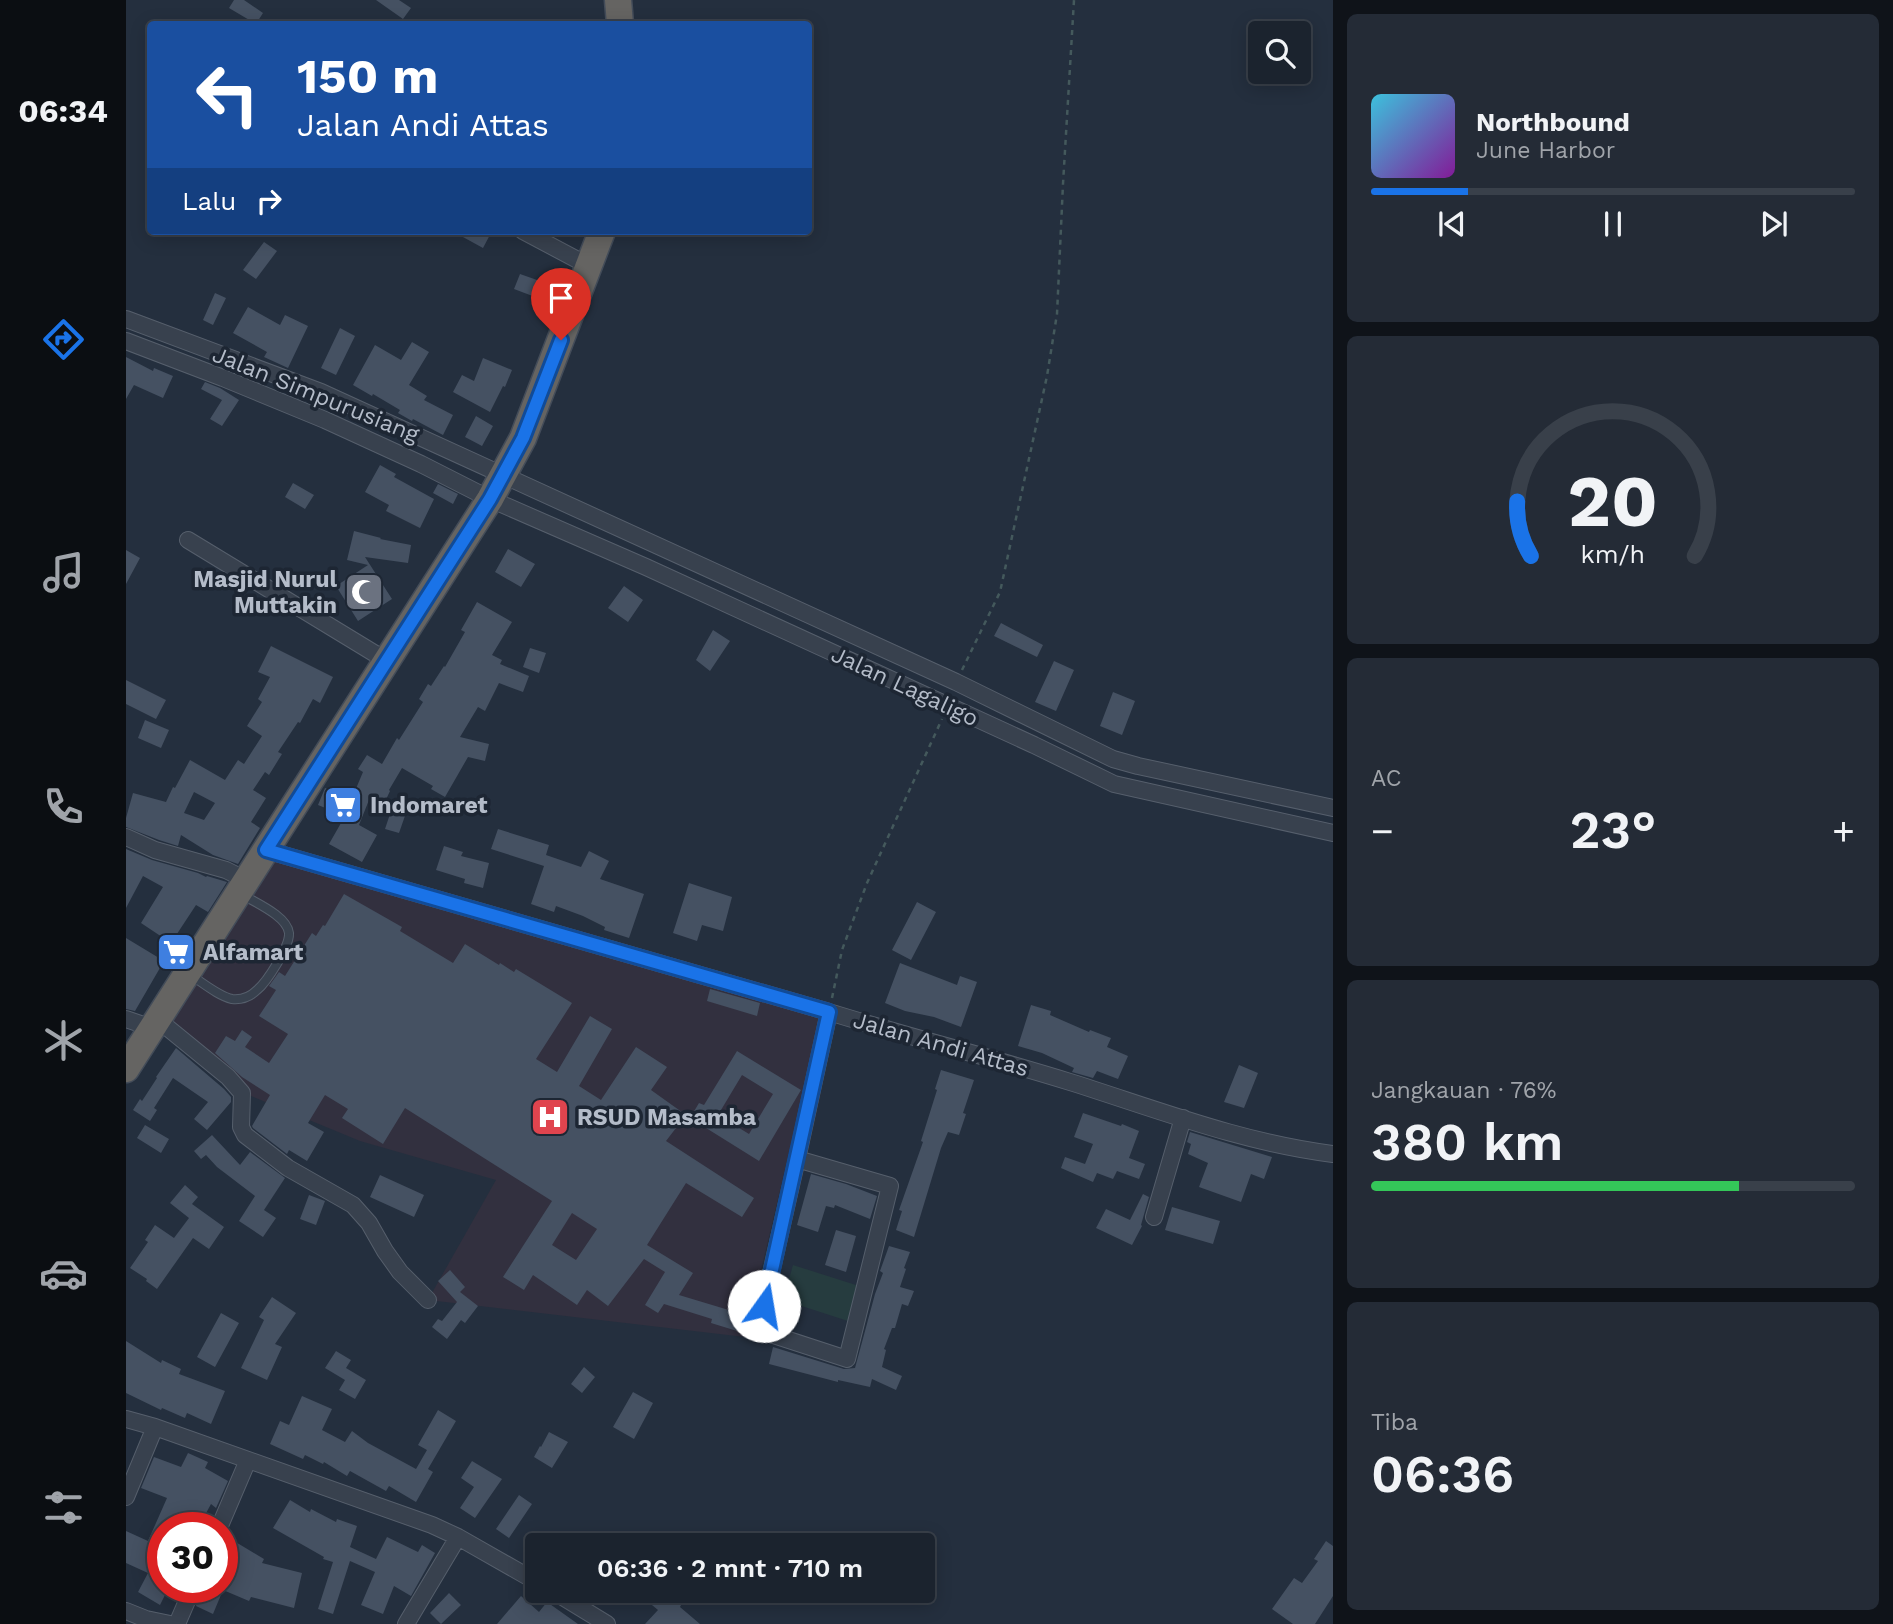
<!DOCTYPE html>
<html lang="id">
<meta charset="utf-8">
<style>
body{margin:0;font-family:"Work Sans",sans-serif;background:#242b36;color:#f1f3f6;height:100vh;display:flex;flex-direction:column;font-size:26px;white-space:nowrap}
*{box-sizing:border-box;margin:0}
p{font-size:23px;color:#a0a4aa}
.icon{flex:none;width:38px;height:38px;fill:none;stroke:currentColor;stroke-width:2;stroke-linecap:round;stroke-linejoin:round}
.map{position:relative;flex:1;overflow:hidden}
.panel{display:flex;flex-direction:column;gap:14px;padding:14px;background:#0f1319;width:560px}
.panel>*{flex:none}
.top-card{position:absolute;left:21px;top:21px;width:665px;height:214px;border-radius:7px;box-shadow:0 4px 18px #0003,0 0 0 2px #39404a;background:#1a4fa0;color:#fff;overflow:hidden}
.fabs{position:absolute;left:1122px;top:21px;display:grid;gap:14px}
.fabs a{display:grid;place-items:center;width:63px;height:63px;border-radius:7px;background:#1b232e;box-shadow:0 4px 18px #0003,0 0 0 2px #39404a;font-size:35px}
.speed{position:absolute;left:21px;top:1512px;display:flex;gap:14px;font-size:35px;font-weight:700;text-align:center}
.speed>*{display:grid;place-content:center;width:91px;height:91px;border-radius:50%;background:#1b232e;box-shadow:0 4px 18px #0003,0 0 0 2px #39404a;line-height:1}
.speed .limit{border:10px solid #d22;background:#fff;color:#111}
.pin{position:absolute;display:grid;place-items:center;width:60px;height:60px;color:#fff;margin:-72px -30px;border-radius:50% 50% 50% 0;rotate:-45deg;box-shadow:0 0 7px #0007}
.pin .icon{rotate:45deg}
.me{position:absolute;width:77px;margin:-38px;rotate:13deg;stroke-linejoin:round;filter:drop-shadow(0 0 5px #0008)}
.turn{display:flex;align-items:center;gap:24px;height:147px;padding:0 35px;font-size:32px}
.turn .icon{width:91px;height:91px;stroke-width:2.5}
.turn b{display:block;font-size:49px;line-height:60px}
.then{display:flex;align-items:center;height:66px;padding:0 35px;background:#0003;gap:14px;font-size:26px}
.big{font-size:52px;font-weight:600;line-height:1.1}
.panel .card{flex:1;display:flex;flex-direction:column;justify-content:center;gap:10px;min-width:0;padding:0 24px;border-radius:10px;background:#242b36}
.panel .dial{align-items:center;gap:0}
.dial svg{height:182px;overflow:visible;fill:none;stroke:#39404a;stroke-width:7;stroke-linecap:round;text-anchor:middle}
.dial text{fill:#f1f3f6;stroke:none}
.song{display:flex;align-items:center;gap:21px}
.cover{width:84px;height:84px;border-radius:10px;background:linear-gradient(135deg,hsl(190 70% 55%),hsl(290 70% 35%))}
.played{height:7px;border-radius:4px;background:linear-gradient(90deg,#1a73e8 20%,#39404a 20%)}
.keys{display:flex;justify-content:space-around;direction:ltr}
.heat{display:flex;justify-content:space-between;align-items:center;font-size:38px;direction:ltr}
.charge{height:10px;border-radius:5px;background:linear-gradient(90deg,#34c759 76%,#39404a 0)}
.trip{position:absolute;left:399px;top:1533px;width:410px;height:70px;border-radius:7px;background:#1b232e;box-shadow:0 4px 18px #0003,0 0 0 2px #39404a;font-weight:600;line-height:70px;text-align:center}
main{display:flex;flex:1;min-height:0}
.tab-bar{display:flex;flex-direction:column;width:126px;justify-content:space-around;align-items:center;background:#0b0e12;color:#a0a4aa}
.tab-bar .icon{width:49px;height:49px}
.tab-bar .on{color:#1a73e8}
.tab-bar b{font-size:32px;color:#f1f3f6}
.map>svg:first-child{display:block}
.medical{fill:#32303f}
.pitch{fill:#263c3f}
.building{fill:#455162;fill-rule:evenodd}
.lines{fill:none;stroke-linecap:round;stroke-linejoin:round}
.service-casing{stroke:#565f6c;stroke-width:10}
.minor-casing{stroke:#565f6c;stroke-width:18}
.trunk-casing{stroke:#434c59;stroke-width:29}
.path{stroke:#44595c;stroke-width:2.5;stroke-dasharray:5 5;stroke-linecap:butt}
.service{stroke:#38414e;stroke-width:8}
.minor{stroke:#38414e;stroke-width:16}
.trunk{stroke:#656462;stroke-width:26}
.route-casing{stroke:#114b97;stroke-width:18}
.route{stroke:#1a73e8;stroke-width:12}
.labels{text-anchor:middle;stroke-width:7;stroke-linejoin:round;paint-order:stroke}
.street-label{font-size:23px;fill:#b4bcc9;stroke:#1d2633}
.poi-label{font-size:23px;font-weight:bold;fill:#b4bcc9;stroke:#1d2633;text-anchor:start}
</style>
<main>
<nav class="tab-bar">
<b>06:34</b>
<svg class="icon on" aria-label="directions" viewBox="0 0 24 24"><path d="M12 3l9 9-9 9-9-9zM9 14v-3h6M13 9l2 2-2 2"/></svg>
<svg class="icon" aria-label="music" viewBox="0 0 24 24"><path d="M9 18V5l10-2v13"/><circle cx="6" cy="18" r="3"/><circle cx="16" cy="16" r="3"/></svg>
<svg class="icon" aria-label="phone" viewBox="0 0 24 24"><path d="M5 4h4l2 5-3 2q2 4 5 5l2-3 5 2v4C11 20 4 13 5 4z"/></svg>
<svg class="icon" aria-label="climate" viewBox="0 0 24 24"><path d="M12 3v18M4 7l16 10M4 17L20 7"/></svg>
<svg class="icon" aria-label="car" viewBox="0 0 24 24"><path d="M5 17H2v-5l4-1 3-4h7l3 4 3 1v5h-3M9 17h6M6 11h13"/><circle cx="7" cy="17" r="2"/><circle cx="17" cy="17" r="2"/></svg>
<svg class="icon" aria-label="filters" viewBox="0 0 24 24"><path d="M4 7h16M4 17h16"/><circle cx="9" cy="7" r="2"/><circle cx="15" cy="17" r="2"/></svg>
</nav>
<div class="map">
<svg width="1207" height="1624" viewBox="0 0 1207 1624">
<rect width="100%" height="100%" fill="#242f3e"/>
<path class="medical" d="M140 852 695 1018 619 1337 302 1300 370 1180 234 1141 118 1093 34 1019Z"/>
<path class="pitch" d="M667 1265 733 1286 722 1321 657 1300Z"/>
<path class="building" d="M108 0H118L137 13 130 24 103 8Z
M250 0H273L285 8 277 19Z
M326 231H366L357 248Z
M138 242 151 251 130 279 117 270Z
M394 274 431 287 425 303 388 289Z
M89 293 100 298 87 325 77 320Z
M122 307 154 325 159 315 182 326 162 368 138 357 141 352 107 333Z
M214 328 229 336 210 375 195 368Z
M286 342 303 352 283 385 301 396 298 400 327 415 317 435 287 419 286 421 272 413 274 410 247 394 246 396 227 385 249 345 275 360Z
M0 357 27 371 28 368 47 376 37 398 8 385 0 399Z
M357 358 386 370 379 387 377 386 364 412 327 392 336 375 348 381Z
M79 382 94 388 113 400 96 426 84 419 96 400 75 389Z
M350 416 367 426 356 446 339 437Z
M254 465 270 474 268 477 308 499 294 528 260 511 263 505 239 492Z
M167 483 188 495 179 509 159 497Z
M312 484 332 494 327 504 307 493Z
M228 531 255 538 254 539 285 545 282 563 239 557 266 599 232 621 210 586 242 565 221 560Z
M382 549 409 564 395 587 369 572Z
M0 550 14 558 0 584Z
M498 586 517 600 502 622 482 608Z
M351 602 386 622 366 655 376 660 374 664 403 676 397 692 373 683 359 711 352 707 334 737 363 744 359 761 342 757 319 797 305 789 307 786 276 768 263 790 264 791 257 806 243 800 233 825 251 835 236 862 203 844 219 816 192 805 199 788 226 798 237 772 232 769 241 755 256 764 271 738 273 740 297 702 293 699 302 684 305 686 318 666 319 667 339 632 335 630Z
M875 623 917 645 911 657 868 636Z
M587 630 604 641 584 671 570 660Z
M145 646 207 677 194 703 187 699 174 723 172 722 152 752 156 754 143 775 139 772 127 790 140 798 125 822 134 828 112 864 87 855 55 835 52 846 33 840 0 827V818L7 793 40 802 47 787 49 788 64 760 99 780 112 760 118 764 136 736 121 726 136 702 132 699 144 677 132 672ZM68 792 89 803 78 820 58 813Z
M404 648 420 653 413 673 397 667Z
M928 661 948 670 930 711 909 702Z
M0 680 40 700 30 719 0 704Z
M987 692 1009 701 996 735 974 726Z
M19 720 43 730 35 748 12 738Z
M266 808 280 813 273 833 259 829Z
M372 829 423 845 420 855 455 867 463 851 483 861 474 879 518 894 503 938 478 930 479 927 457 916 430 906 428 912 405 904 418 866 365 849Z
M318 846 337 852 335 856 363 863 357 888 338 883 339 879 310 870Z
M0 849 26 860 72 873 80 877 81 876 101 882 82 912 70 905 45 943 15 923 37 887 17 876 0 908Z
M563 883 606 897 597 931 576 925 571 941 547 933Z
M218 894 276 927 274 931 327 963 339 944 373 965 374 963 388 972 390 969 446 1003 410 1059 431 1072 464 1016 486 1029 453 1086 475 1100 510 1047 541 1067 525 1090 560 1115 540 1141 628 1198 616 1217 560 1183 521 1245 567 1273 553 1295 616 1314 611 1331 585 1323 586 1319 538 1304 532 1313 519 1305 539 1272 518 1259 482 1306 461 1290 451 1305 407 1275 398 1290 377 1277 426 1201 279 1108 257 1144 216 1118 222 1109 199 1095 182 1123 198 1132 181 1161 163 1150 161 1154 127 1128 126 1126 144 1095 116 1077 89 1053 100 1036 109 1041 116 1030 126 1037 119 1047 143 1063 162 1034 133 1016 150 990 143 986 153 972 159 976 186 933 190 936 197 925 199 926ZM446 1213 471 1229 450 1260 426 1245Z
M791 902 810 912 785 960 766 950Z
M0 938 38 961 9 1011 0 1009Z
M774 963 831 985 834 976 851 982 835 1027 808 1017 779 1011 759 1003Z
M584 989 634 1003 631 1016 581 1001Z
M905 1005 925 1011 924 1015 963 1032 964 1030 985 1038 981 1047 1002 1056 992 1079 971 1071 967 1078 946 1072 948 1068 916 1053 892 1046Z
M50 1048 98 1089 105 1097V1102L81 1130 68 1119 82 1102 47 1078 28 1108 31 1110 24 1121 7 1110 14 1099 16 1101 31 1078 30 1077Z
M611 1051 675 1090 633 1161 564 1118 573 1103 578 1105ZM616 1075 647 1094 623 1134 592 1115Z
M1113 1065 1132 1073 1118 1108 1098 1102Z
M815 1070 848 1080 837 1113 840 1114 833 1135 822 1132 815 1148 788 1237 770 1230 776 1211 773 1210 797 1142 795 1141 811 1090 809 1089Z
M957 1113 995 1126 996 1124 1013 1131 1003 1158 1019 1164 1013 1179 991 1171 987 1179 971 1173 967 1182 935 1168 939 1157 959 1164 967 1144 948 1137Z
M19 1125 43 1139 35 1153 11 1138Z
M1064 1132 1146 1157 1138 1179 1125 1174 1115 1202 1073 1187 1082 1163 1062 1154 1065 1144 1061 1142Z
M86 1135 114 1165 124 1152 159 1178 138 1210 150 1218 137 1237 113 1221 129 1196 91 1167 80 1155 75 1159 68 1151Z
M685 1174 720 1184 751 1196 744 1219 709 1205 708 1208 700 1206 692 1232 671 1225Z
M254 1175 298 1195 288 1217 244 1197Z
M59 1185 72 1197 66 1204 98 1227 83 1249 67 1238 31 1289 20 1281 21 1279 4 1268 22 1242 19 1240 29 1225 48 1238 63 1218 44 1203Z
M1017 1194 1023 1197 1015 1225 1016 1226 1006 1245 970 1228 980 1209 1004 1220Z
M183 1195 199 1201 190 1225 174 1219Z
M1046 1207 1094 1221 1087 1244 1039 1230Z
M710 1230 730 1236 720 1272 699 1265Z
M763 1246 784 1252 778 1268 780 1269 774 1287 788 1291 782 1306 776 1304 769 1328H766L758 1349 760 1350 756 1367 776 1376 770 1390 746 1379 744 1387 712 1380V1382L643 1364 647 1347 718 1369 729 1368 749 1294 757 1273 754 1271Z
M324 1270 339 1287 334 1292 352 1306 339 1323 335 1320 321 1339 306 1327 312 1319 316 1321 331 1302 312 1281Z
M146 1297 170 1313 149 1344 156 1347 141 1380 115 1368 138 1320 133 1317Z
M95 1313 113 1323 89 1367 71 1357Z
M0 1341 35 1363 36 1360 55 1369 53 1374 99 1391 85 1424 61 1413 59 1418 36 1408 35 1410 0 1393Z
M210 1351 225 1360 220 1368 240 1380 229 1399 213 1390 219 1380 199 1368Z
M458 1367 469 1377 456 1393 445 1384Z
M507 1392 527 1403 508 1439 487 1427Z
M176 1396 206 1409 196 1430 219 1442 226 1431 242 1443 290 1469 301 1450 292 1445 312 1410 330 1421 302 1469 307 1472 290 1502 263 1486 260 1491 224 1471 221 1476 198 1462 197 1464 179 1455 177 1459 144 1444 154 1421 163 1425Z
M423 1432 442 1442 426 1468 408 1457 414 1446 415 1447Z
M62 1453 82 1462 79 1468 102 1481 90 1508 85 1504 72 1528H68L52 1519 49 1528H37V1587H43L34 1605 12 1592 22 1573 0 1563V1531L22 1541 41 1498 15 1488 28 1457 55 1467Z
M346 1461 376 1479 349 1518 334 1508 348 1487 335 1478Z
M393 1495 406 1504 383 1538 370 1529Z
M164 1500 184 1512 185 1509 210 1522 211 1519 231 1526 224 1547 250 1559 261 1537 292 1552 296 1545 309 1553 285 1596 268 1586 257 1614 235 1605 249 1572 224 1561 207 1614 192 1609 207 1562 197 1559 198 1557 147 1528Z
M434 1532 451 1545H425Z
M103 1538 138 1559 136 1563 176 1573 168 1608 125 1597 123 1601 97 1590 87 1614 70 1606 77 1587H96V1550Z
M1200 1541 1207 1546V1596L1189 1624H1167L1146 1609 1168 1578 1176 1583 1192 1561 1188 1559Z
M465 1591H495L483 1605Z
M509 1591H532L542 1599 545 1596 555 1605 554 1607 574 1624H519L532 1610Z
M323 1593 335 1605 315 1624 304 1613Z
M395 1596 413 1612 421 1602 452 1624H371Z"/>
<g class="lines">
<g class="service-casing">
<path id="service" d="M63 974C76 982 92 996 106 999 116 1000 125 996 131 990 141 982 164 946 163 933 161 916 130 903 117 895"/>
</g>
<g class="minor-casing">
<path id="minor" d="M397 231 463 266
M0 319 195 392 830 682 987 759 1012 766 1207 808
M0 341 97 378 199 420 295 464 364 499 520 567 908 745 988 784 1207 833
M62 540 261 661
M0 837 29 850 100 870 120 880
M140 850 703 1012C783 1037 864 1057 944 1082 1030 1109 1117 1143 1207 1154
M0 1019 26 1028
M31 1019 102 1077 116 1093 115 1127 119 1135 162 1168 227 1205 243 1223 259 1251 274 1272 302 1300
M671 1159 764 1186 721 1359 632 1330 671 1159 703 1012
M1028 1217 1057 1118
M0 1419 29 1427 306 1525 332 1537 411 1582
M0 1497 29 1427
M93 1528 122 1460
M427 1591 481 1624
M0 1611 20 1619 44 1624
M51 1624 67 1587
M280 1624 332 1537"/>
</g>
<g class="trunk-casing">
<path id="trunk" d="M492 0 494 24
M0 1069 364 499 397 438 476 231"/>
</g>
<path class="path" d="M836 670 874 592 921 376 931 314 937 184 948 0
M706 998 716 950 741 883 816 719"/>
<use href="#service" class="service"/>
<use href="#minor" class="minor"/>
<use href="#trunk" class="trunk"/>
</g>
<g class="lines">
<g class="route-casing">
<path id="route" d="M435 340 397 438 364 499 140 850 703 1012 638 1306"/>
</g>
<use href="#route" class="route"/>
</g>
<defs>
<g id="mosque-square" transform="scale(2.0125)"><rect x="-9" y="-9" width="18" height="18" rx="4" fill="#6b7280" stroke="#1d2633"/><path d="M3.5-4.9A6 6 0 1 0 3.5 4.9A5 5 0 1 1 3.5-4.9Z" fill="#fff"/></g>
<g id="supermarket-square" transform="scale(2.0125)"><rect x="-9" y="-9" width="18" height="18" rx="4" fill="#3f7fe0" stroke="#1d2633"/><path d="M-6-5.5h2.5l.6 2H6L4.5 2H-2.5L-4.4-4H-6ZM-1.5 3.2a1.3 1.3 0 1 0 .1 0ZM3 3.2a1.3 1.3 0 1 0 .1 0Z" fill="#fff"/></g>
<g id="hospital-square" transform="scale(2.0125)"><rect x="-9" y="-9" width="18" height="18" rx="4" fill="#e0444e" stroke="#1d2633"/><path d="M-5-5h3v3.5h4V-5h3V5h-3V1.5h-4V5h-3Z" fill="#fff"/></g>
</defs>
<g fill-rule="evenodd">
<use href="#mosque-square" x="238" y="592"/>
<use href="#supermarket-square" x="217" y="805"/>
<use href="#supermarket-square" x="50" y="952"/>
<use href="#hospital-square" x="424" y="1117"/>
</g>
<g class="labels">
<g class="street-label">
<text transform="translate(190 394) rotate(22)" y="8">Jalan Simpurusiang</text>
<text transform="translate(779 686) rotate(25)" y="8">Jalan Lagaligo</text>
<text transform="translate(815 1044) rotate(16)" y="8">Jalan Andi Attas</text>
</g>
<g class="poi-label">
<text x="211" y="587" text-anchor="end">Masjid Nurul<tspan x="211" dy="26">Muttakin</tspan></text>
<text x="244" y="813">Indomaret</text>
<text x="77" y="960">Alfamart</text>
<text x="451" y="1125">RSUD Masamba</text>
</g>
</g>
</svg>
<div class="fabs">
<a><svg class="icon" aria-label="search" viewBox="0 0 24 24"><circle cx="10" cy="10" r="6"/><path d="M15 15l6 6"/></svg></a>
</div>
<div class="speed"><div class="limit">30</div></div>
<div class="pin" style="left:435px;top:340px;background:#d93025"><svg class="icon" aria-label="arrive" viewBox="0 0 24 24"><path d="M6 21V4h12l-3 4 3 4H6"/></svg></div>
<svg class="me" style="left:638px;top:1306px" viewBox="-20 -20 40 40"><circle r="19" fill="#fff"/><path d="M0-13L10 11 0 6-10 11z" fill="#1a73e8"/></svg>
<div class="trip">06:36 · 2 mnt · 710 m</div>
<div class="top-card">
<div class="turn"><svg class="icon" aria-label="left" viewBox="0 0 24 24"><path d="M17 20v-9H6M10 6l-5 5 5 5"/></svg><div><b>150 m</b>Jalan Andi Attas</div></div>
<div class="then">Lalu<svg class="icon" aria-label="right" viewBox="0 0 24 24"><path d="M7 20v-9h11M14 6l5 5-5 5"/></svg></div>
</div>
</div>
<section class="panel">
<div class="card">
<div class="song"><i class="cover"></i><div><b>Northbound</b><p>June Harbor</p></div></div>
<div class="played"></div>
<div class="keys"><svg class="icon" aria-label="previous" viewBox="0 0 24 24"><path d="M18 5L8 12l10 7zM5 5v14"/></svg><svg class="icon" aria-label="pause" viewBox="0 0 24 24"><path d="M8 5v14M16 5v14"/></svg><svg class="icon" aria-label="next" viewBox="0 0 24 24"><path d="M6 5l10 7-10 7zM19 5v14"/></svg></div>
</div>
<div class="card dial"><svg viewBox="0 0 100 80">
<path d="M14 69A42 42 0 1 1 86 69"/>
<path d="M14 69A42 42 0 0 1 8 45" stroke="#1a73e8"/>
<text x="50" y="56" font-size="32" font-weight="700">20</text>
<text x="50" y="72" font-size="11">km/h</text>
</svg></div>
<div class="card"><p>AC</p>
<div class="heat"><a>−</a><b class="big">23°</b><a>+</a></div>
</div>
<div class="card"><p>Jangkauan · 76%</p><b class="big">380 km</b><div class="charge"></div></div>
<div class="card"><p>Tiba</p><b class="big">06:36</b></div>
</section>
</main>
